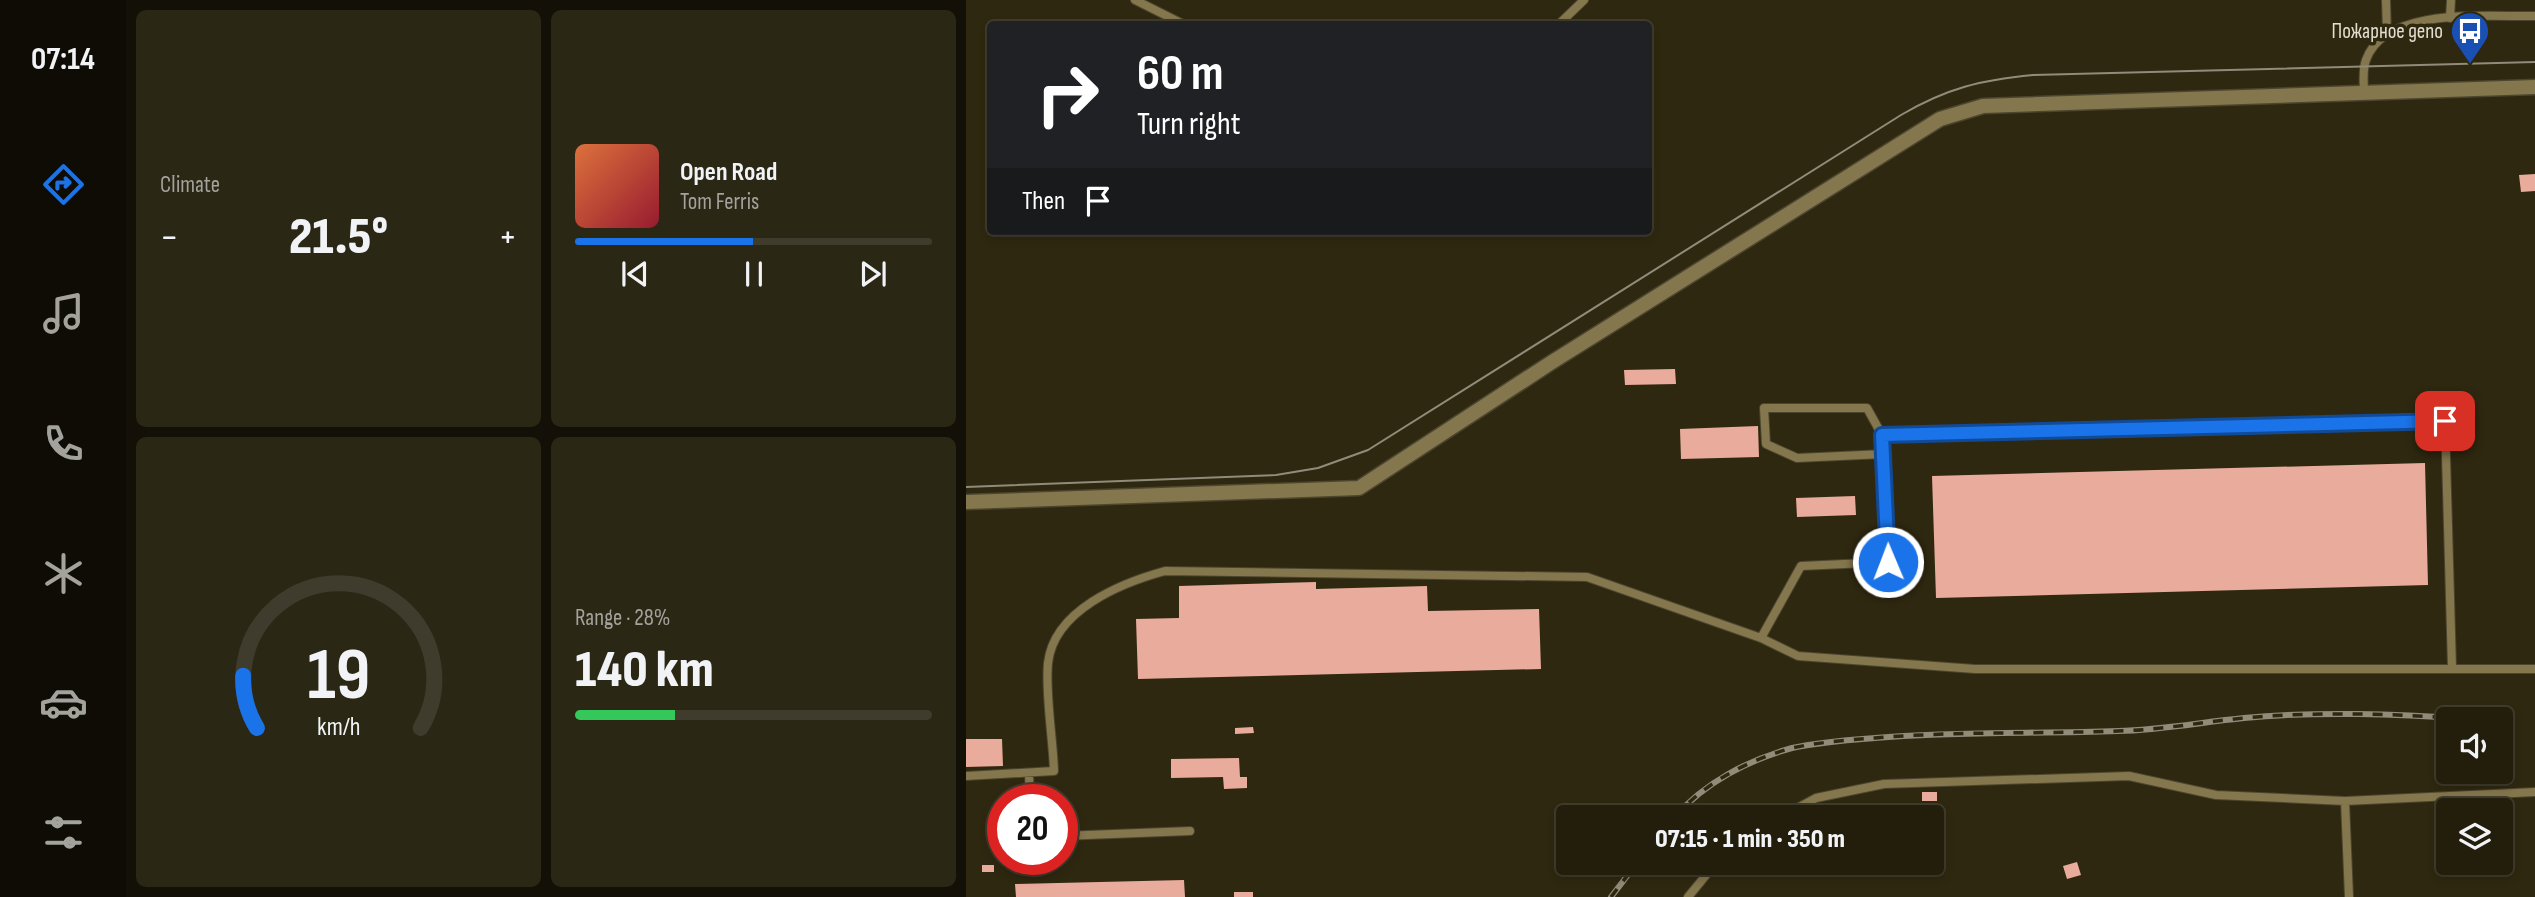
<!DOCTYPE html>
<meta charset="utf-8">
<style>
body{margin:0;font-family:"Sofia Sans Condensed",sans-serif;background:#2b2715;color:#f1f3f6;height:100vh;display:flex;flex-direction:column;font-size:26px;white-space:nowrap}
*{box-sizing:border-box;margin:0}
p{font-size:23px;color:#a3a29d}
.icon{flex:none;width:38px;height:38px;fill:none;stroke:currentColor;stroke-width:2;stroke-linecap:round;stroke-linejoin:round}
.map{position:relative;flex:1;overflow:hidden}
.details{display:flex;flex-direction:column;gap:10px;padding:10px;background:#131007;width:840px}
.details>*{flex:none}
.hud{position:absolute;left:21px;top:21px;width:665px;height:214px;border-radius:7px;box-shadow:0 4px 10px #0003,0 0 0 2px #403c2d;background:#202124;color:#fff;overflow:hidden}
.tools{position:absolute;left:1470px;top:707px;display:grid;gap:14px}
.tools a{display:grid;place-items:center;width:77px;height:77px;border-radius:7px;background:#231e0c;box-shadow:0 4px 10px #0003,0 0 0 2px #403c2d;font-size:35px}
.speed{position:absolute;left:21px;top:784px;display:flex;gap:14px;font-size:35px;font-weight:700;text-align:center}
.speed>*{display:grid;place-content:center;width:91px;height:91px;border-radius:50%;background:#231e0c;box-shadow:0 4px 10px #0003,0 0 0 2px #403c2d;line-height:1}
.speed .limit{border:10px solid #d22;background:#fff;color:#111}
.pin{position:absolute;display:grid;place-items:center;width:60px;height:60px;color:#fff;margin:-30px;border-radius:14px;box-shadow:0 4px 10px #0006}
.me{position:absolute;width:77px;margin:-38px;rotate:359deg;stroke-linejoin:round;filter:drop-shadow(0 0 5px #0008)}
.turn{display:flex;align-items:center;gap:24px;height:147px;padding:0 35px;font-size:32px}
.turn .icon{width:91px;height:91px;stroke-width:2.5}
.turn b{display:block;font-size:49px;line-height:60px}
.then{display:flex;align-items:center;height:66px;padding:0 35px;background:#0003;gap:14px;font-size:26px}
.big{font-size:52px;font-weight:800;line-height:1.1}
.details .tile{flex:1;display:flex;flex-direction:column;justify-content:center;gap:10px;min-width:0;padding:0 24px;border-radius:10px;background:#2b2715}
.details .dial{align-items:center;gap:0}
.dial svg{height:182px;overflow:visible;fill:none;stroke:#403c2d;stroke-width:7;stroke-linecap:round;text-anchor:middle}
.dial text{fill:#f1f3f6;stroke:none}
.song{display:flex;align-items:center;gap:21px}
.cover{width:84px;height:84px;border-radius:10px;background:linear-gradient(135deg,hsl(20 70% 55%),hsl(350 70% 35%))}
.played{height:7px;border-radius:4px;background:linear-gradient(90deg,#1a73e8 50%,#403c2d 50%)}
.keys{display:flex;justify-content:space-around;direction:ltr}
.heat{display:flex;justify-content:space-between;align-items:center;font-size:38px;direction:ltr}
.charge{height:10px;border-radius:5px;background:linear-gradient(90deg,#34c759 28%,#403c2d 0)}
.details .tiles{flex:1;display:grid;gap:10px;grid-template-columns:repeat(2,1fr)}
.trip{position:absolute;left:590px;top:805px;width:388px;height:70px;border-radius:7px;background:#231e0c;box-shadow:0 4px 10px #0003,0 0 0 2px #403c2d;font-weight:800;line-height:70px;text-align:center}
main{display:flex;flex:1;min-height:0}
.dock{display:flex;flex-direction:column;width:126px;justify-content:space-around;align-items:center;background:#0e0c05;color:#a3a29d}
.dock .icon{width:49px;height:49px}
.dock .current{color:#1a73e8}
.dock b{font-size:32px;color:#f1f3f6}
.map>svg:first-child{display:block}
.building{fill:#e9ac9c}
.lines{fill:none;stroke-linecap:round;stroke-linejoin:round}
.service-casing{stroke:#4c452f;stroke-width:10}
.minor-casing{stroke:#4c452f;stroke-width:17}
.service{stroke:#84764d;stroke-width:8}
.minor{stroke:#84764d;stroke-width:14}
.tram{stroke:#918b79;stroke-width:2}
.rail-casing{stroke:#918b79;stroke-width:6}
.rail{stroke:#2f2810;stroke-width:3.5;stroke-dasharray:10;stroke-linecap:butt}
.route-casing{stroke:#114b97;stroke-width:18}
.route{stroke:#1a73e8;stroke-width:12}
.labels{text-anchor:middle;stroke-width:7;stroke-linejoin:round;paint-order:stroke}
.poi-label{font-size:21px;fill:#e3ded0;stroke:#2f2810;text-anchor:end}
</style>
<main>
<nav class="dock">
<b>07:14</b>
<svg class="icon current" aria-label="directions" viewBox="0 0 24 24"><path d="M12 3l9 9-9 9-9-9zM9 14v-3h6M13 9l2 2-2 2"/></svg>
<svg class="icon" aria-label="music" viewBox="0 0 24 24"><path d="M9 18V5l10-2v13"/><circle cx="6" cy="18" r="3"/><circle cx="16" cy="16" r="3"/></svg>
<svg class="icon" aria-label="phone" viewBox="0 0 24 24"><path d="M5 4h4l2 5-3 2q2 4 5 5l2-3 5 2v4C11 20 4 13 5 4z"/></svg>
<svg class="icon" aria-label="climate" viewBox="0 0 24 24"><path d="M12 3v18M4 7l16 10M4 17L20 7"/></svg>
<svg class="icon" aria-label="car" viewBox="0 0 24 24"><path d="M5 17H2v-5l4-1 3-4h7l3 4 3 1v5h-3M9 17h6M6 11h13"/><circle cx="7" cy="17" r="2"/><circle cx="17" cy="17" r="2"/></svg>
<svg class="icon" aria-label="filters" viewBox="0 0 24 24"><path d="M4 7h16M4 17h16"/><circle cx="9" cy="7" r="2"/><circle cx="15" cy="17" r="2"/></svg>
</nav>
<section class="details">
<div class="tiles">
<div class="tile"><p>Climate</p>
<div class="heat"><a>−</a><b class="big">21.5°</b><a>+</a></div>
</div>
<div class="tile">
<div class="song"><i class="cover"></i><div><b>Open Road</b><p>Tom Ferris</p></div></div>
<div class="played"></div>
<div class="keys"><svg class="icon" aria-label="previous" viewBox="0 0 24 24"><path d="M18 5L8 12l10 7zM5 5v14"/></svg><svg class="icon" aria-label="pause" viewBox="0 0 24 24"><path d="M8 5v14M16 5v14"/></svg><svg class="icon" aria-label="next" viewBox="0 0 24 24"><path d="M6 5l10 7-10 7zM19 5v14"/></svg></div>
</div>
<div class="tile dial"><svg viewBox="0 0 100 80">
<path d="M14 69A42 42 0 1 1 86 69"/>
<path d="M14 69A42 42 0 0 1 8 46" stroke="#1a73e8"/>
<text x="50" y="56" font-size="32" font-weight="700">19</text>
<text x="50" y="72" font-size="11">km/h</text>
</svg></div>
<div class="tile"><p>Range · 28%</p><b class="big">140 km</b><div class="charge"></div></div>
</div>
</section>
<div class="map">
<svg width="1569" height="897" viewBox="0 0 1569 897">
<rect width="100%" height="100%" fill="#2f2810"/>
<path class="building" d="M1569 174V191L1555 192 1553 175Z
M709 369 710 384 659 385 658 370Z
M792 426 793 457 715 459 714 429Z
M1459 463 1462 585 970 598 966 476Z
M889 496 890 515 831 517 830 498Z
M350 582V589L461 586 462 611 573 609 575 669 172 679 170 619 213 618V586Z
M287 727 288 733 269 734V728Z
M0 739H36L37 766 0 767Z
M273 758 274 777H281V788L258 789 257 777 205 778V759Z
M956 792H971V801H956Z
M1111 862 1115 875 1101 879 1097 866Z
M16 865H28V872H16Z
M218 880 219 897H50L49 884Z
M268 892H287V897H268Z"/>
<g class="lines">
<g class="service-casing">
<path id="service" d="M169 0 217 24
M1420 0 1421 33
M1484 18 1485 0
M593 24 618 0
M1398 93C1398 83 1396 70 1400 60 1419 6 1523 17 1569 16
M916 435 1479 421 1486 668
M795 638 835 566 922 562 918 454 916 435 901 408H798L800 444 831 458 918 454
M63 773 64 800
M0 776 88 771C87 739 79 693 82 663 88 610 155 583 199 571L621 577 795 638 832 656 1009 669H1569
M1379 801 1383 897
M815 817 850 798 918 784 1163 776 1250 795 1379 801 1569 792
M96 836 224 831
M722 897 750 863"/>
</g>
<g class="minor-casing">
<path id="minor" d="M0 502 393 488 586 362 974 119 1017 106 1569 87"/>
</g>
<use href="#service" class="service"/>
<use href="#minor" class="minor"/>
<path class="tram" d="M0 487 310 475 352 468 402 450 935 115C981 88 1015 80 1067 75L1569 62"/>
<g class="rail-casing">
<path id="rail" d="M709 817C738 783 782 760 826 748 853 742 882 740 909 738 990 731 1071 734 1152 731 1195 730 1236 722 1278 718 1354 711 1430 714 1505 719
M645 897 671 863"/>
</g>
<use href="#rail" class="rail"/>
</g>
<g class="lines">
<g class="route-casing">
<path id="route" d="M922 562 916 435 1479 421"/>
</g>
<use href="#route" class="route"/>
</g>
<defs>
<g id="bus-pin" transform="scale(2.0125)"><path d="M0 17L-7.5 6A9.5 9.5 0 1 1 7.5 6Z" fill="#1a4fb4" stroke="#2f2810"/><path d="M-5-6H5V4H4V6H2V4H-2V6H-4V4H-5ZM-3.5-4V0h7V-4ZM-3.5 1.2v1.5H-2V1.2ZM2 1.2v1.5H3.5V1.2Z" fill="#fff"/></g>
</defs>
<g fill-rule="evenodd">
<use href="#bus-pin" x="1504" y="31"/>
</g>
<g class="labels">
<g class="poi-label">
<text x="1477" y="38">Пожарное депо</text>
</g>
</g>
</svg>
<div class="tools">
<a><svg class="icon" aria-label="sound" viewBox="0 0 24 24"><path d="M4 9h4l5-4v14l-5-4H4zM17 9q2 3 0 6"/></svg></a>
<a><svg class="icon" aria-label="layers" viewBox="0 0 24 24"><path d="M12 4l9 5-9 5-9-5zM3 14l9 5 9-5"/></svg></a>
</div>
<div class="speed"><div class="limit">20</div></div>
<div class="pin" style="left:1479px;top:421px;background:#d93025"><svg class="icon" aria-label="arrive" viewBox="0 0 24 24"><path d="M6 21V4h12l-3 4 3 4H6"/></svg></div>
<svg class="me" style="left:922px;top:562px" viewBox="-20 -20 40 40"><circle r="17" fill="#1a73e8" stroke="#fff" stroke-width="3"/><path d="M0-11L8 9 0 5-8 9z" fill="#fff"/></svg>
<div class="trip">07:15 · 1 min · 350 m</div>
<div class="hud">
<div class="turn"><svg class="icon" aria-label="right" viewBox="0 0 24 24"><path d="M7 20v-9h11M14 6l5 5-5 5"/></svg><div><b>60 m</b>Turn right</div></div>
<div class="then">Then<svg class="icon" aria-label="arrive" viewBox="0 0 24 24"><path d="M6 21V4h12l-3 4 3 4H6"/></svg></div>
</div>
</div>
</main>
